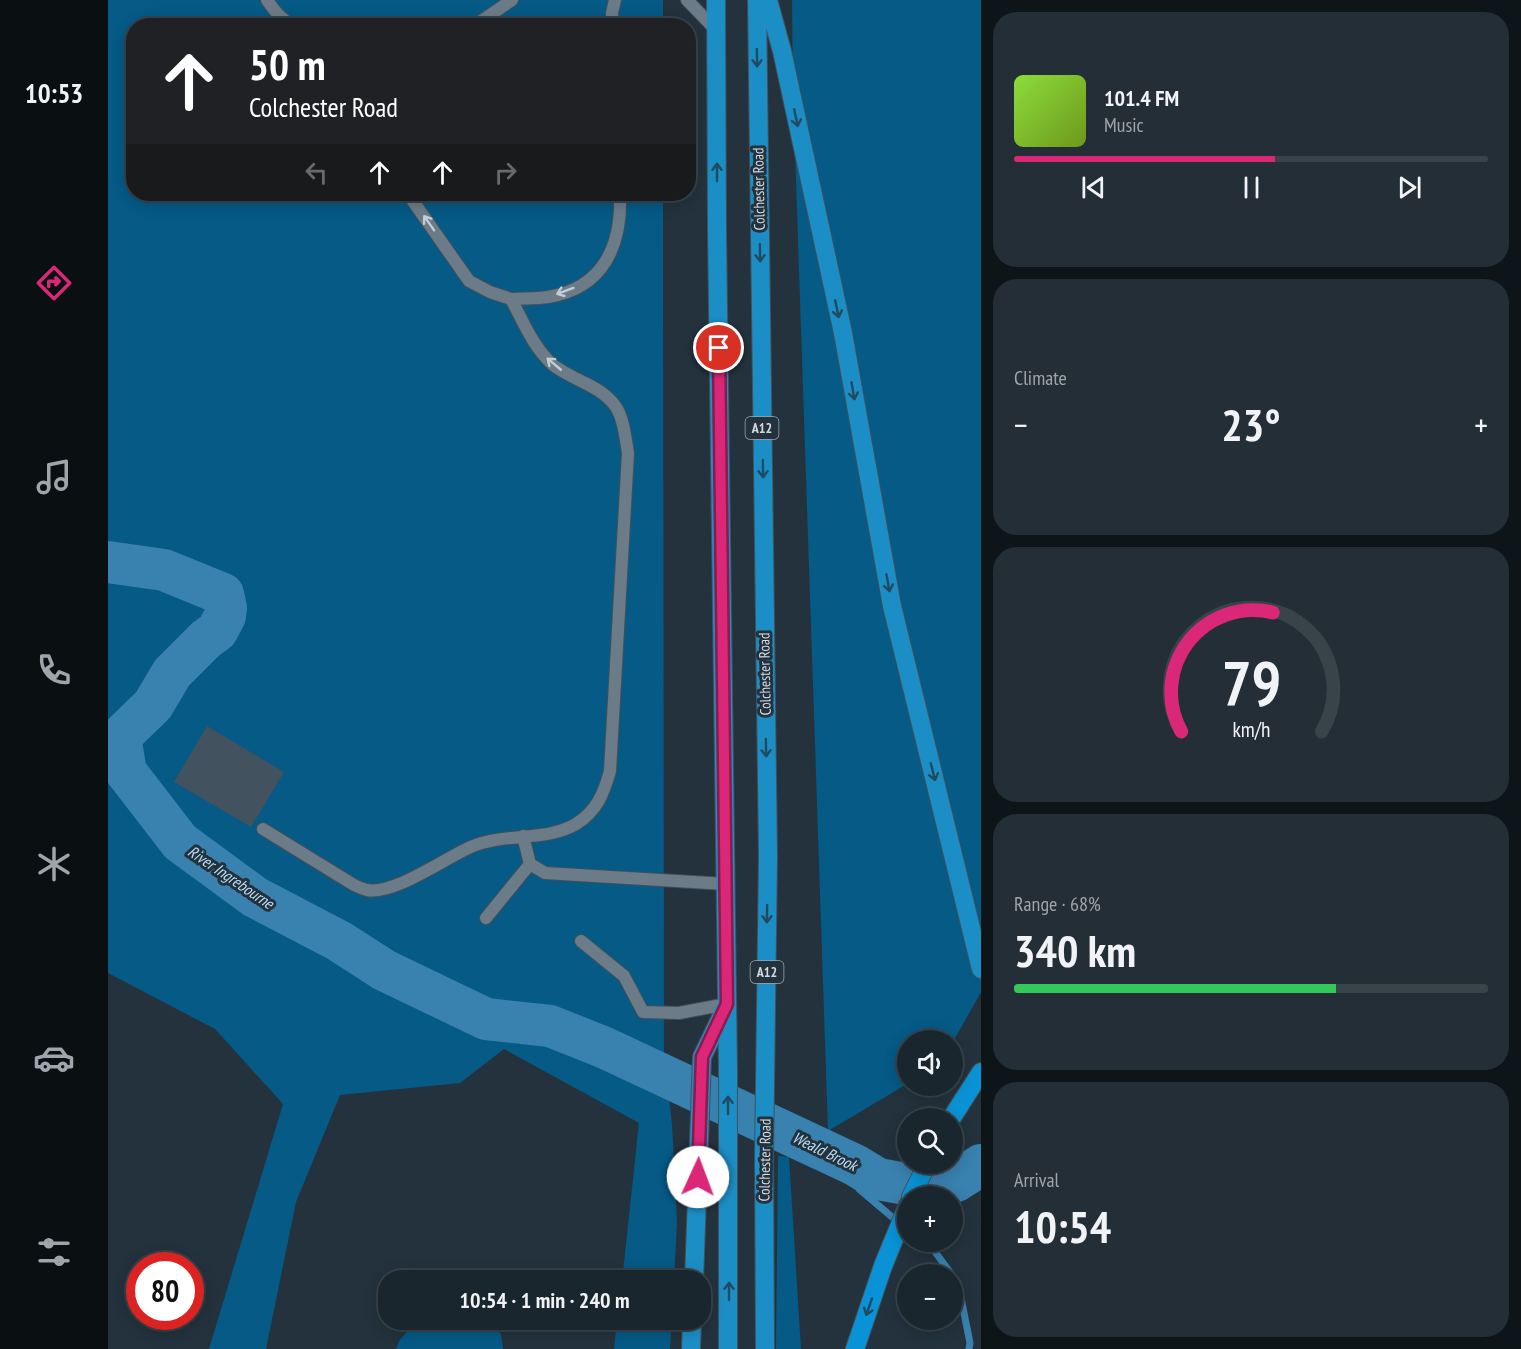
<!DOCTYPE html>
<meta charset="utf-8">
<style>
body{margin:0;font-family:"PT Sans Narrow",sans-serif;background:#232e36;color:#f1f3f6;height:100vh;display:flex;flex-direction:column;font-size:22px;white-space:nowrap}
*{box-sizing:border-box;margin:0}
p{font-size:20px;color:#9fa5aa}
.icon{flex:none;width:33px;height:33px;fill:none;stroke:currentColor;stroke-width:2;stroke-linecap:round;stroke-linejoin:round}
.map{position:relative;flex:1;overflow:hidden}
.details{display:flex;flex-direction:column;gap:12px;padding:12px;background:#0e1519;width:540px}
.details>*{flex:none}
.hud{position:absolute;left:18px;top:18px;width:570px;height:183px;border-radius:24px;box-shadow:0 3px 15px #0003,0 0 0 2px #38434a;background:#202124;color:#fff;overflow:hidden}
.buttons{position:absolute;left:789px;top:1030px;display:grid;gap:12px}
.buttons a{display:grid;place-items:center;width:66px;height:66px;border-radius:50%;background:#1a262e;box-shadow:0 3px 15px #0003,0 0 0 2px #38434a;font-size:30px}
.speed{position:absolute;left:18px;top:1252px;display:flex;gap:12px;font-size:30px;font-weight:700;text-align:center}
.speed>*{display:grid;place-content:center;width:78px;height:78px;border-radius:50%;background:#1a262e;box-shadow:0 3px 15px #0003,0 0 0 2px #38434a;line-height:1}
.speed .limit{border:9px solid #d22;background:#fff;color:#111}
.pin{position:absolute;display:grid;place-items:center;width:51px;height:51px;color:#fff;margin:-26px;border:3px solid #fff;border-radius:50%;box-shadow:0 2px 6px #0007}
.me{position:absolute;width:66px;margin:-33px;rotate:2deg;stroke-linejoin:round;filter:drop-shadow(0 0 4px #0008)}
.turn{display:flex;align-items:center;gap:21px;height:126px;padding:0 24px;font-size:27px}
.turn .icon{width:78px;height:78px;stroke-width:2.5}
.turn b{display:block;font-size:42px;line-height:51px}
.lanes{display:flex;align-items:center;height:57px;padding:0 24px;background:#0003;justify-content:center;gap:30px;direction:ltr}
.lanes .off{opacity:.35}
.big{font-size:45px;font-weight:800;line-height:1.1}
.details .card{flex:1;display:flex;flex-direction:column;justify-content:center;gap:9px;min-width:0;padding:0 21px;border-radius:24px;background:#232e36}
.details .dial{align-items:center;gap:0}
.dial svg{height:156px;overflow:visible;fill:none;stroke:#38434a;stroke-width:7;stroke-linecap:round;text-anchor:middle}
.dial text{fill:#f1f3f6;stroke:none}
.song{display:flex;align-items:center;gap:18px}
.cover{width:72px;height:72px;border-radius:9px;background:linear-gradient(135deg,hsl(90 70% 55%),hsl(80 70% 35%))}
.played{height:6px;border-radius:3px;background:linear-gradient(90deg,#db2777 55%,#38434a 55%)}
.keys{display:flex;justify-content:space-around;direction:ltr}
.heat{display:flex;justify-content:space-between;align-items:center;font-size:33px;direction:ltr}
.charge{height:9px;border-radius:4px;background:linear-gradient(90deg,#34c759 68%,#38434a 0)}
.trip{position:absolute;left:270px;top:1270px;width:333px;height:60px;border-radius:24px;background:#1a262e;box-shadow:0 3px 15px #0003,0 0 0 2px #38434a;font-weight:800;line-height:60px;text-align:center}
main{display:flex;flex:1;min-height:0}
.dock{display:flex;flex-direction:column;width:108px;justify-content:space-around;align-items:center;background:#0a0f12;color:#9fa5aa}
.dock .icon{width:42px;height:42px}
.dock .on{color:#db2777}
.dock b{font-size:27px;color:#f1f3f6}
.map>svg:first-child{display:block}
.green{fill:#055a86}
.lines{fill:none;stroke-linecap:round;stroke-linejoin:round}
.stream{stroke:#3981af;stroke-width:7}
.river{stroke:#3981af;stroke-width:42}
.building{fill:#42525e}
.service-casing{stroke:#435059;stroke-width:14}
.trunk-casing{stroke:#435059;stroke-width:20}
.motorway-casing{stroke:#435059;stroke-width:20}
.service{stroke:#6b7c88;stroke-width:12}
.trunk{stroke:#1c8ec6;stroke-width:18}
.motorway{stroke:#0993d6;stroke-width:18}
.oneway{stroke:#21495f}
.oneway2{stroke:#c3cdd4}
.oneway3{stroke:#1c4a63}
.route-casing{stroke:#8e194d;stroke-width:15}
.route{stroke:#db2777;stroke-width:10}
.labels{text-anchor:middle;stroke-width:6;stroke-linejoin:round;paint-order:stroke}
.shield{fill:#23323d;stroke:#9ea8b0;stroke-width:1.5}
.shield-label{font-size:14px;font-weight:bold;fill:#d2dbe2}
.street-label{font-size:15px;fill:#d2dbe2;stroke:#23323d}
.water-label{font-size:16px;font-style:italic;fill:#b9ddf7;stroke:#23323d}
</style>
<main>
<nav class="dock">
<b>10:53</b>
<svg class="icon on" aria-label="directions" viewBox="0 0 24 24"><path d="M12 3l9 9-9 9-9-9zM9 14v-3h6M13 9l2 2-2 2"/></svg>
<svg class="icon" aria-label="music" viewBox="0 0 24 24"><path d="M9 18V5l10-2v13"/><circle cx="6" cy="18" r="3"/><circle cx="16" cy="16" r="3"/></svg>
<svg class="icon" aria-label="phone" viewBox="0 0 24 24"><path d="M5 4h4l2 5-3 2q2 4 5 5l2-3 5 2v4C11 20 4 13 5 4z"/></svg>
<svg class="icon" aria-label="climate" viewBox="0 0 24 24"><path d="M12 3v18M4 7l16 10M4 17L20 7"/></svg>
<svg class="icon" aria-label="car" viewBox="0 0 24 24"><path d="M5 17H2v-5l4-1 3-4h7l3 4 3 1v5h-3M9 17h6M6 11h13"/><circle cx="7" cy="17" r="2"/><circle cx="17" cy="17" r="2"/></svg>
<svg class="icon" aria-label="filters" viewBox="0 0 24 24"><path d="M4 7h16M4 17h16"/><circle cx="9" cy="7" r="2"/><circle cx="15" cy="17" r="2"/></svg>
</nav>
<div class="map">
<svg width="873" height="1349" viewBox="0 0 873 1349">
<rect width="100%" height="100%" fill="#23323d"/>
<path class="green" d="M0 0H555V26H26V194H555L556 1050 564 1124 569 1222 566 1281H514L531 1123 396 1049 352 1083 232 1095 188 1202 158 1349H101L175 1104 107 1029 0 973Z
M684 0H873V992L845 1042 800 1041 799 1084 720 1131 685 92Z
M670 1156 681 1157 693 1349H668Z
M309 1320H377L393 1334 395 1349H288L291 1341Z
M509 1320H564L562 1349H506Z"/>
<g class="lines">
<path class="stream" d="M747 1165 751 1189 790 1222
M816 1242 825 1249 844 1275
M844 1276 850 1283 862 1343 861 1349"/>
<path class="river" d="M0 562 56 570 115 594 118 608 117 616 109 631 98 639 64 673 45 705 12 737 18 772 72 842 147 897 231 941 276 970 378 1019 442 1026 495 1047 747 1165 770 1179 826 1189 848 1181 873 1165"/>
</g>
<path class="building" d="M99 726 176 772 143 827 66 782Z"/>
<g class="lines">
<g class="service-casing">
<path id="service" d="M159 0C167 12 173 19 186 26
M579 0 609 31
M366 26 404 0
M505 26 504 13 507 0
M403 299C415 298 428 299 440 297 496 288 514 245 512 194
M155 829 246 885C250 887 255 889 259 890 287 895 338 857 365 846 397 833 440 841 468 824 489 811 496 793 502 771L520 453C514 416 514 401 477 383 467 378 454 372 445 365 425 347 415 321 403 299L382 292 361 281 300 194
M415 836 422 864 437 873 618 884
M378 918 422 864
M473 941 516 976 535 1012 571 1013 619 1004"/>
</g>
<g class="trunk-casing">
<path id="trunk" d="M608 0 609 231 620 1070V1349
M649 0 660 856 656 1159 657 1349
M660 0 674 51 735 333 784 606 873 969
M586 1281 594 1057 617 1009
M583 1349 584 1320"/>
</g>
<g class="motorway-casing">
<path id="motorway" d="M843 1119 873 1072
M803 1197 819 1164
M747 1349 775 1266 800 1205"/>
</g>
<use href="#service" class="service"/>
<use href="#trunk" class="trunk"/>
<use href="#motorway" class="motorway"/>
</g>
<defs><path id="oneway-shaft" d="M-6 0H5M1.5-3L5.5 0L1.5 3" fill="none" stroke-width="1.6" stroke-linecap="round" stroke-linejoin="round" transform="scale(1.5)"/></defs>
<g class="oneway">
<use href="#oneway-shaft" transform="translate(649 58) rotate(89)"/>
<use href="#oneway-shaft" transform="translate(688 118) rotate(78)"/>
<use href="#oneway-shaft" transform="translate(609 172) rotate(-90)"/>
<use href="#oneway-shaft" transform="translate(652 253) rotate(89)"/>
<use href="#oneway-shaft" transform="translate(729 309) rotate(78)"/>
<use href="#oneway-shaft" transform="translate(745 391) rotate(80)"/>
<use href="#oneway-shaft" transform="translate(655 469) rotate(89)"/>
<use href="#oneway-shaft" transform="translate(780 583) rotate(80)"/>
<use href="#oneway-shaft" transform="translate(658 748) rotate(89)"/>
<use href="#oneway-shaft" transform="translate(825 772) rotate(76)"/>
<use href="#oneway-shaft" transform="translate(659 914) rotate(91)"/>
<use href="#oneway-shaft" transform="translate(620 1105) rotate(-90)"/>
<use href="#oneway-shaft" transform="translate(621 1291) rotate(-90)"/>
</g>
<g class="oneway2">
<use href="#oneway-shaft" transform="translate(321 223) rotate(-125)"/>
<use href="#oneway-shaft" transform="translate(457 291) rotate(160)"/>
<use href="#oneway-shaft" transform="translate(446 364) rotate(-140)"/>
</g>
<use class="oneway3" href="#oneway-shaft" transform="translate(761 1307) rotate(109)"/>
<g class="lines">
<g class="route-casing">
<path id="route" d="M590 1177 594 1057 619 1004 611 348"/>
</g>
<use href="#route" class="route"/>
</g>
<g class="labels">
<g class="shield">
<rect x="637.5" y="417" width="33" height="22" rx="4.5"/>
<rect x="642.5" y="961" width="33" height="22" rx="4.5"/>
</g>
<g class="shield-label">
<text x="654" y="433">A12</text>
<text x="659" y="977">A12</text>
</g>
<g class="street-label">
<text transform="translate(651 189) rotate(-91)" y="5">Colchester Road</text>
<text transform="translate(657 674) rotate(-91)" y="5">Colchester Road</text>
<text transform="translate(657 1160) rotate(-89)" y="5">Colchester Road</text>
</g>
<g class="water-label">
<text transform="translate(123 877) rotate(34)" y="6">River Ingrebourne</text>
<text transform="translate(717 1151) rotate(26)" y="6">Weald Brook</text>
</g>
</g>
</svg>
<div class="buttons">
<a><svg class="icon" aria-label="sound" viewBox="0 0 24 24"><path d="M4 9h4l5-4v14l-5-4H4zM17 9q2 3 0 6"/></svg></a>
<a><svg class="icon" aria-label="search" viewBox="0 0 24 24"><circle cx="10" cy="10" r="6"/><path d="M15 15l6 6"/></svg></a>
<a>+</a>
<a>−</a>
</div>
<div class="speed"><div class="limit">80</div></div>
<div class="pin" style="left:611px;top:348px;background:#d93025"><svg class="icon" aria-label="arrive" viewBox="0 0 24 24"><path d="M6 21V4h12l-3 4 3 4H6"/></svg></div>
<svg class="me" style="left:590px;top:1177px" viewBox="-20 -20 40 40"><circle r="19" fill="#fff"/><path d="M0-13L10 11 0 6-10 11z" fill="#db2777"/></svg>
<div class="trip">10:54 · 1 min · 240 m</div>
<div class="hud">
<div class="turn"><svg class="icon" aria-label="ahead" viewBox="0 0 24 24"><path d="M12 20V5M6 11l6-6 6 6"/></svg><div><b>50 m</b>Colchester Road</div></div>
<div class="lanes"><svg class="icon off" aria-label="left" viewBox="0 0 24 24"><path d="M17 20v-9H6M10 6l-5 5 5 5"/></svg><svg class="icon" aria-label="ahead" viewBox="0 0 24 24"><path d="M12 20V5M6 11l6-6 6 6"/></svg><svg class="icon" aria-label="ahead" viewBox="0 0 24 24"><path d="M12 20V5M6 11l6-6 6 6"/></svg><svg class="icon off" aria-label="right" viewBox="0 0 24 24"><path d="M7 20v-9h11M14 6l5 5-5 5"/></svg></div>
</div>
</div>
<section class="details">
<div class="card">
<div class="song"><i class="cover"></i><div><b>101.4 FM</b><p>Music</p></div></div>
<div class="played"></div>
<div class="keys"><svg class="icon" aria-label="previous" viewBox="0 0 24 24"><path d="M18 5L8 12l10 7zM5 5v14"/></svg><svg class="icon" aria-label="pause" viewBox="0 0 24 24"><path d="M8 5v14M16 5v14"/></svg><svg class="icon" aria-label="next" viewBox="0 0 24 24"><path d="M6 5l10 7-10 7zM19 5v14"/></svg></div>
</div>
<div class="card"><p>Climate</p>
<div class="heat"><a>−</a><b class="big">23°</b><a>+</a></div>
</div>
<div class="card dial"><svg viewBox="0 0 100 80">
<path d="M14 69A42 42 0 1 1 86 69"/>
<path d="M14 69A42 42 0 0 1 61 8" stroke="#db2777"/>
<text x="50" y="56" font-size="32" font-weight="700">79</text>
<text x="50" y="72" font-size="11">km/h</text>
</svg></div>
<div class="card"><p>Range · 68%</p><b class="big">340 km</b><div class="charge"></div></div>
<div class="card"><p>Arrival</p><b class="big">10:54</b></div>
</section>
</main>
